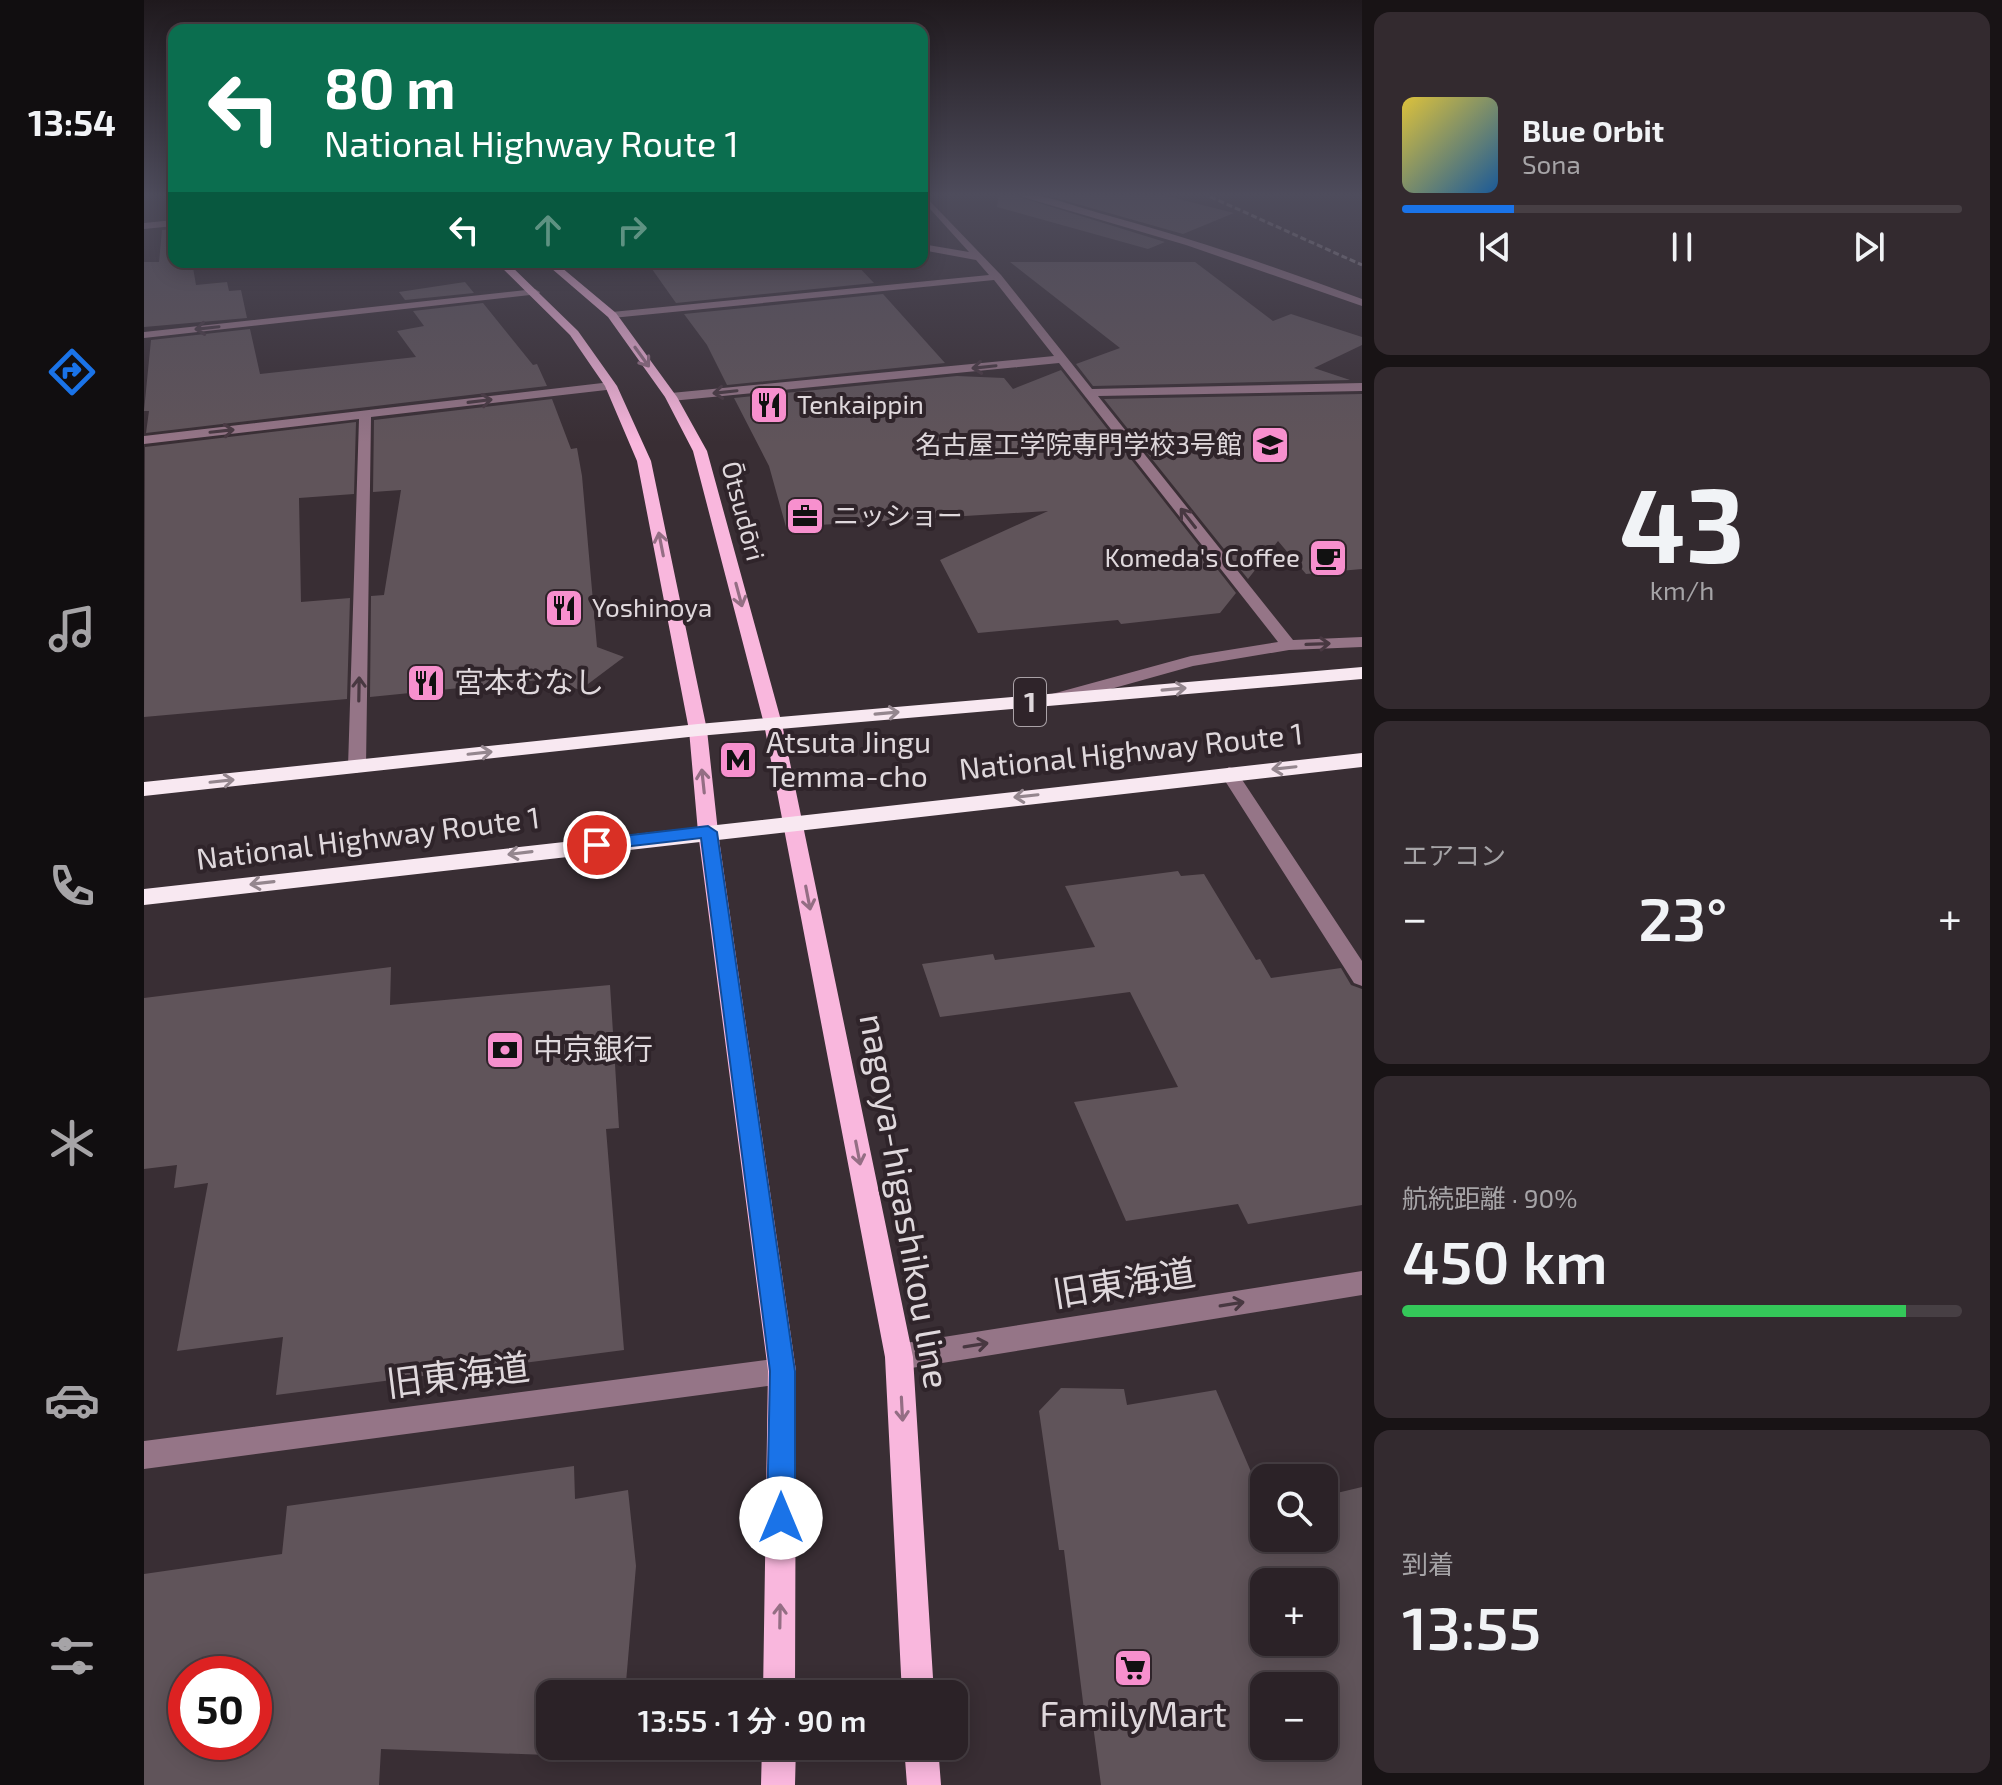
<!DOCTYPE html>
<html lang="ja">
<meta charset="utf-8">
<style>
body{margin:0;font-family:"Exo 2","Noto Sans JP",sans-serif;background:#332a2f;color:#f1f3f6;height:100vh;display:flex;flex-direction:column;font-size:30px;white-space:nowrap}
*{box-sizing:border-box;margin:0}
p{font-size:26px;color:#a6a4a7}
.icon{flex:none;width:44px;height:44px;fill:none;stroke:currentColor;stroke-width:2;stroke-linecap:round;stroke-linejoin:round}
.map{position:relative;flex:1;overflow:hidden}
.side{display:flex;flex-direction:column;gap:12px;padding:12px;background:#181315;width:640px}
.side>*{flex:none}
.guide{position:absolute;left:24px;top:24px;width:760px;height:244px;border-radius:16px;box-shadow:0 4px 20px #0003,0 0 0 2px #473f44;background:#0b6e4f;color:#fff;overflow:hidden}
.buttons{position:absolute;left:1106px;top:1464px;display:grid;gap:16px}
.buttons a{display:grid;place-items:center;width:88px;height:88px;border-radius:16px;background:#2b2227;box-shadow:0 4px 20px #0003,0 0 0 2px #473f44;font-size:40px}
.speed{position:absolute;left:24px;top:1656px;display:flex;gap:16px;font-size:40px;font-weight:700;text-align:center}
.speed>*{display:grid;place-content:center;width:104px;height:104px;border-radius:50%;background:#2b2227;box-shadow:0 4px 20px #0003,0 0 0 2px #473f44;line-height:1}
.speed .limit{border:12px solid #d22;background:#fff;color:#111}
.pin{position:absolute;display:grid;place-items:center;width:68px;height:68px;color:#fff;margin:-34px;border:4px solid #fff;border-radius:50%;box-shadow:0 2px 8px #0007}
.me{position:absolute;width:88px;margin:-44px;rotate:0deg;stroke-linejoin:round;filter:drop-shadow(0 0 6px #0008)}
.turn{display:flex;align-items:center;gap:28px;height:168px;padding:0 24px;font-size:36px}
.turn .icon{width:104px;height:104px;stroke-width:2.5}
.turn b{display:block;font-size:56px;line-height:68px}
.lanes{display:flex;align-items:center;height:76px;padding:0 24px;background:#0003;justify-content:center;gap:40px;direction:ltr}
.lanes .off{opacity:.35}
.big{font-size:60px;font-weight:600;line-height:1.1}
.side .card{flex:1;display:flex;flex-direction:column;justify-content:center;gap:12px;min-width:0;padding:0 28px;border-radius:16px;background:#332a2f}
.side .dial{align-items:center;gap:0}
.dial b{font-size:104px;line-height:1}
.song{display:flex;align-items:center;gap:24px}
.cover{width:96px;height:96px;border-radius:12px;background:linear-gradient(135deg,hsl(50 70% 55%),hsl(210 70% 35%))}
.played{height:8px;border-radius:4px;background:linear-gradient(90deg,#1a73e8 20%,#473f44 20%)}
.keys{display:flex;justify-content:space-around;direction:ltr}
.heat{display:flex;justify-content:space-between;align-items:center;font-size:44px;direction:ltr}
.charge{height:12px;border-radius:6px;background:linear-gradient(90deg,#34c759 90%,#473f44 0)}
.trip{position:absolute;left:392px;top:1680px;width:432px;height:80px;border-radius:16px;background:#2b2227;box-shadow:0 4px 20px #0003,0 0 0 2px #473f44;font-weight:600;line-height:80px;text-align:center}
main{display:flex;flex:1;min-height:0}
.menu{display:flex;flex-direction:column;width:144px;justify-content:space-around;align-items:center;background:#110e10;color:#a6a4a7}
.menu .icon{width:56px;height:56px}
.menu .current{color:#1a73e8}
.menu b{font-size:36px;color:#f1f3f6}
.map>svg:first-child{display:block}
.building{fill:#60545a;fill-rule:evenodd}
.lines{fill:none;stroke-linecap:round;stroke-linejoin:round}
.minor{fill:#957587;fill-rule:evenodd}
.major{fill:#f9b7dd;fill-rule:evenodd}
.highway{fill:#f8e8f1;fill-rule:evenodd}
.rail{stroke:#91888d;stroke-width:3;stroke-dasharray:6 3;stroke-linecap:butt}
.oneway{stroke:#483841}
.oneway2{stroke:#946e84}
.oneway3{stroke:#94868e}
.route{fill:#1a73e8;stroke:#114b97;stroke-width:2}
.labels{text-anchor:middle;stroke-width:8;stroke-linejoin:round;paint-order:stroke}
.far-poi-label{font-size:26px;fill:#dfd8dc;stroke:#2f242a;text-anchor:start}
.far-street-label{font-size:26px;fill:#dfd8dc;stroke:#2f242a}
.shield{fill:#2f242a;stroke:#aaa2a7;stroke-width:2}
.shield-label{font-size:28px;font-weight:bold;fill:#dfd8dc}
.poi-label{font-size:30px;fill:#dfd8dc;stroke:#2f242a;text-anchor:start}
.street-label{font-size:30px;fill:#dfd8dc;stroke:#2f242a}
.near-street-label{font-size:36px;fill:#dfd8dc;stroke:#2f242a}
.near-poi-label{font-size:36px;fill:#dfd8dc;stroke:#2f242a}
</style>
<main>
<nav class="menu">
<b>13:54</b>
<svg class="icon current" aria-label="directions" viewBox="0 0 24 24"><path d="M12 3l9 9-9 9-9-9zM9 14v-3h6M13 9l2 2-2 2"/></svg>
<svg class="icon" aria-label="music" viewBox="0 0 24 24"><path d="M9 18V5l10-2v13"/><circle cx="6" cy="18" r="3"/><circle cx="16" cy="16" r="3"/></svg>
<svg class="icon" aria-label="phone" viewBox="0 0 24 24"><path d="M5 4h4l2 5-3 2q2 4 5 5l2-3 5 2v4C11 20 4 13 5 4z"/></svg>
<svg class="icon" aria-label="climate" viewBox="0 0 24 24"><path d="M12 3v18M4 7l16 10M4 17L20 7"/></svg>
<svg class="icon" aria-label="car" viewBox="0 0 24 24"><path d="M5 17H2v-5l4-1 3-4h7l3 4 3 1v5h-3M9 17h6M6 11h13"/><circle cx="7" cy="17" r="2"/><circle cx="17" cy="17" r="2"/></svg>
<svg class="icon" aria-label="filters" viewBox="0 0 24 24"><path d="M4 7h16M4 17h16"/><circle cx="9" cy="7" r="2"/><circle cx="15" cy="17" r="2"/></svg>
</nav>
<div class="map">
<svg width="1218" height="1785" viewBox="0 0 1218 1785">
<rect width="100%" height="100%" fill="#392e34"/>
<path class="building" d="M855 193H862L1021 242 1004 249 853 207Z
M894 193H1011L1090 213 1039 234Z
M30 229V262H48L52 285 83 282 85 291 97 290 103 318 0 327V262H15L18 230Z
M503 262H710L730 283 532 303Z
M866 262H1051L1129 321 1147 314 1218 337V345L1170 368 1206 380 949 386 932 364 976 348Z
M321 282 330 293 261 300 255 292Z
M739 294 801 363 583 385 563 345 540 314Z
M339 303 389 365 393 364 403 386 2 433 5 411H0L7 340 106 329 116 374 272 357 253 331 280 326 269 311Z
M917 370 1092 593 1076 613 977 624 974 620 834 633 796 560 904 511 642 527 625 466 590 398 813 376 860 378 869 389Z
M1218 394V569L1162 574 1134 541 1104 579 960 399Z
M408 399 427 449 433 448 438 476 453 647 480 657 436 690 406 679 226 697 227 596 240 595 257 490 229 492 230 420Z
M212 422 210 494 155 498 157 602 206 598 203 699 0 717 1 447Z
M1034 871 1037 876 1060 874 1112 960 1116 959 1127 978 1197 968 1207 985 1218 989V1205L1104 1224 1094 1204 982 1221 930 1102 1034 1087 986 992 796 1017 778 964 849 954 851 960 951 947 921 886Z
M247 967 246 1005 466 985 475 1128 462 1129 480 1350 132 1395 139 1337 33 1351 64 1183 30 1188 33 1165 0 1169V998Z
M917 1388 980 1389 983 1405 1072 1390 1120 1502V1538H1180V1496L1218 1487V1785H957L947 1710H940L920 1550H915L895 1411ZM1120 1582H1180V1642H1120ZM1120 1686H1180V1746H1120Z
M430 1466 431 1499 484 1490 492 1566 481 1694H406V1746H416L404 1755 237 1749 235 1785H0V1574L138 1554 143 1506ZM42 1674H110V1742H42Z"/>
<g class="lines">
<path class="minor" d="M778 193 857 275 948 389 1218 383V391L954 396 1149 640 1218 637V647L1145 650 1049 666 920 702H908L906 698 908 694 1047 656 1134 642 915 363 527 401 521 397 527 393 910 356 850 280 468 318 462 315 468 312 845 275 832 260 778 250V244L825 252 778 200Z
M865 193C895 192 927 205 955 213 1044 237 1132 267 1218 299V306L1042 245Z
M30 220V226L0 229V223Z
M391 289 396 292 395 294 0 338V332Z
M467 382 471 383V389L227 417 222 767 213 773 204 767 215 419 0 444V436Z
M1085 767 1091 769 1218 961V986L1210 983 1076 773Z
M1218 1271V1295L755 1370 745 1366 741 1357 745 1348 755 1344Z
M638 1358 648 1362 652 1371 648 1380 638 1384 0 1469V1441Z"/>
<path class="major" d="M352 262H363L434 331 473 386 507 461 563 730 574 832 652 1371 651 1694H619L624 1371 554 832 545 730 493 461 461 386 426 335Z
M400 262H411L472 313 533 397 563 451 638 724 769 1357 790 1694H758L741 1357 620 724 549 451 521 397 464 317Z
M618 1746H652L651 1785H617Z
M760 1746H794L797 1785H763Z"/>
<path class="highway" d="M1218 667V679L554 736 0 796V782L554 724Z
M1218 753V767L0 905V889Z"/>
<path class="rail" d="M1058 193 1218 265"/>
</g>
<defs><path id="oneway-shaft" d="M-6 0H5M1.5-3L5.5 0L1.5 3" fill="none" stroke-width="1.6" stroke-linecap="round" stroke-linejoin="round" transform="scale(2)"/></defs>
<g class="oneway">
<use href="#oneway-shaft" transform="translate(63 328) rotate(174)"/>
<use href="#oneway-shaft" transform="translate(840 367) rotate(174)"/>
<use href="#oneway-shaft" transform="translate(581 392) rotate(174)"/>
<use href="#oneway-shaft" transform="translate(336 401) rotate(-7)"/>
<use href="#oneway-shaft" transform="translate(78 431) rotate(-6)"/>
<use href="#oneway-shaft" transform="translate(1044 518) rotate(-128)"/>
<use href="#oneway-shaft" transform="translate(1174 644) rotate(-2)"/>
<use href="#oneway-shaft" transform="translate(215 689) rotate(-89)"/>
<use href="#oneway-shaft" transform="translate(1088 1304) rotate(-9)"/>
<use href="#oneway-shaft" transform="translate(832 1345) rotate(-9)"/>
</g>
<g class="oneway2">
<use href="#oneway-shaft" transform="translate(498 357) rotate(54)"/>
<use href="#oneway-shaft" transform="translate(517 544) rotate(-101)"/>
<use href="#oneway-shaft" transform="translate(595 595) rotate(75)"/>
<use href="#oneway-shaft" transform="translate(559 781) rotate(-96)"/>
<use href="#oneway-shaft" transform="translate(664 898) rotate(79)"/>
<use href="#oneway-shaft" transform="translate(714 1153) rotate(79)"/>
<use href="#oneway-shaft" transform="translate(758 1409) rotate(87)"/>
<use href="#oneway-shaft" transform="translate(636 1616) rotate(-89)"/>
</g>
<g class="oneway3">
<use href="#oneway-shaft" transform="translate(1030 689) rotate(-5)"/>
<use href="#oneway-shaft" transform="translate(743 713) rotate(-5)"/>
<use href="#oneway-shaft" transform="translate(336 753) rotate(-6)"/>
<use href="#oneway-shaft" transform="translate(1140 768) rotate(174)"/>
<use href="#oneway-shaft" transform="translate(78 781) rotate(-6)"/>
<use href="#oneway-shaft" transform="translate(882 796) rotate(174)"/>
<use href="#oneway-shaft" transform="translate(376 853) rotate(173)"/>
<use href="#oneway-shaft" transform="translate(118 883) rotate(173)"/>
</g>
<linearGradient id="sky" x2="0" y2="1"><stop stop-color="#1f191d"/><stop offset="0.44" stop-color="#4e4c5c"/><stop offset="1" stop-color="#4e4c5c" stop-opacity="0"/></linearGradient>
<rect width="1218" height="443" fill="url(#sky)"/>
<path class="route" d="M564 826 573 832 651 1371V1518L647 1528 637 1532 627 1528 623 1518 626 1371 557 838 453 850 444 845 453 839Z"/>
<defs>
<g id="restaurant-square" transform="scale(2)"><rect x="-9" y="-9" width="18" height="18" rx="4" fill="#f790ce" stroke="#2f242a"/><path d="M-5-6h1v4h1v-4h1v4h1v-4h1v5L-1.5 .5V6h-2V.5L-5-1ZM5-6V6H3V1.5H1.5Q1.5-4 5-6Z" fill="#111"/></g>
<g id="school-square" transform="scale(2)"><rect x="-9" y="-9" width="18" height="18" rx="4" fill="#f790ce" stroke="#2f242a"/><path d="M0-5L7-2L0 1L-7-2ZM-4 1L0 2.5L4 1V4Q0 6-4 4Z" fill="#111"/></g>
<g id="office-square" transform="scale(2)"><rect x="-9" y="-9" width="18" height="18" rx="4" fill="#f790ce" stroke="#2f242a"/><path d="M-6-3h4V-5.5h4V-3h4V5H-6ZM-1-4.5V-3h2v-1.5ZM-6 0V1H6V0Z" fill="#111"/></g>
<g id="cafe-square" transform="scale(2)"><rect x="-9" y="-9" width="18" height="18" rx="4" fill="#f790ce" stroke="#2f242a"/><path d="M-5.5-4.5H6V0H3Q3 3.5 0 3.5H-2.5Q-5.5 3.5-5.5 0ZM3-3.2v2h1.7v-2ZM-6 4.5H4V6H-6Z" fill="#111"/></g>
<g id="metro-square" transform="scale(2)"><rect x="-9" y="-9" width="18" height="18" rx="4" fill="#f790ce" stroke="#2f242a"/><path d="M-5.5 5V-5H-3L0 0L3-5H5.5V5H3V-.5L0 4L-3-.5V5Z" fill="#111"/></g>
<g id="bank-square" transform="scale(2)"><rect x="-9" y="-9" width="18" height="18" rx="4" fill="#f790ce" stroke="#2f242a"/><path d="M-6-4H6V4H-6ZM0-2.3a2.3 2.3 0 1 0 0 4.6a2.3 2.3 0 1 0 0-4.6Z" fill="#111"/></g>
<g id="supermarket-square" transform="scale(2)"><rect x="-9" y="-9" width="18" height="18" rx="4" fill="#f790ce" stroke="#2f242a"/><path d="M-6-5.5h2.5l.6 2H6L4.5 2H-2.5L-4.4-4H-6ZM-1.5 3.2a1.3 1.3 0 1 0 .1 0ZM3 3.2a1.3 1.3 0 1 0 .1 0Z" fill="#111"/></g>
</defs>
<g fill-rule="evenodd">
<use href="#restaurant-square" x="625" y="405"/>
<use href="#school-square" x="1126" y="445"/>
<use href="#office-square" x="661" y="516"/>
<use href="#cafe-square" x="1184" y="558"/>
<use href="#restaurant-square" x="420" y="608"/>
<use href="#restaurant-square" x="282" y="683"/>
<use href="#metro-square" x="594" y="760"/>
<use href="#bank-square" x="361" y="1050"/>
<use href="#supermarket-square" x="989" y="1668"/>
</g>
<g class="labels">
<g class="far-poi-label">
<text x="653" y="414">Tenkaippin</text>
<text x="1098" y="454" text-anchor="end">名古屋工学院専門学校3号館</text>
<text x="689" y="525">ニッショー</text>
<text x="1156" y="567" text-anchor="end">Komeda's Coffee</text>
<text x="448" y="617">Yoshinoya</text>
</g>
<g class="far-street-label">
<text transform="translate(599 511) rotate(75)" y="9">Ōtsudōri</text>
</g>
<rect class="shield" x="870" y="678" width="32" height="48" rx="6"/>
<g class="shield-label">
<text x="886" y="712">1</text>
</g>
<g class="poi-label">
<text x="310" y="693">宮本むなし</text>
<text x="622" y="753">Atsuta Jingu<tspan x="622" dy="34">Temma-cho</tspan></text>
<text x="389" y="1060">中京銀行</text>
</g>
<g class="street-label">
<text transform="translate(987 752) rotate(-6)" y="10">National Highway Route 1</text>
<text transform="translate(224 839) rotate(-7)" y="10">National Highway Route 1</text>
</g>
<g class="near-street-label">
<text transform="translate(761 1201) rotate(80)" y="13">nagoya-higashikou line</text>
<text transform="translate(980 1283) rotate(-9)" y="13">旧東海道</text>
<text transform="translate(314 1375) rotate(-7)" y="13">旧東海道</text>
</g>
<g class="near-poi-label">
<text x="989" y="1727">FamilyMart</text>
</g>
</g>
</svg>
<div class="buttons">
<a><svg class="icon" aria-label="search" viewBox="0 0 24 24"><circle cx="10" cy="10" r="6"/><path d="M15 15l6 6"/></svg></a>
<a>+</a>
<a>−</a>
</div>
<div class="speed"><div class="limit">50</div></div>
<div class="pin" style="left:453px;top:845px;background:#d93025"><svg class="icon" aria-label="arrive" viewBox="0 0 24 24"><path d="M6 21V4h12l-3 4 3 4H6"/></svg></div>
<svg class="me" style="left:637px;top:1518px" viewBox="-20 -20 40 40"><circle r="19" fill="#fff"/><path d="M0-13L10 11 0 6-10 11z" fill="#1a73e8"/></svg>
<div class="trip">13:55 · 1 分 · 90 m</div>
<div class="guide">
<div class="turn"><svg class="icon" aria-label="left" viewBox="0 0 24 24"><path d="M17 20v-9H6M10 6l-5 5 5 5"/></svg><div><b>80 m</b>National Highway Route 1</div></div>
<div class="lanes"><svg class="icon" aria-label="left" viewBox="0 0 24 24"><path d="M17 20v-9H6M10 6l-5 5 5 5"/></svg><svg class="icon off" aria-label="ahead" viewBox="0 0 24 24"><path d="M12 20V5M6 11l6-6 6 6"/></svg><svg class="icon off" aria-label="right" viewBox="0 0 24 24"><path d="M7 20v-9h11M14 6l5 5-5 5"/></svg></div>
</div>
</div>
<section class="side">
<div class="card">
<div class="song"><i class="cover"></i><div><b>Blue Orbit</b><p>Sona</p></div></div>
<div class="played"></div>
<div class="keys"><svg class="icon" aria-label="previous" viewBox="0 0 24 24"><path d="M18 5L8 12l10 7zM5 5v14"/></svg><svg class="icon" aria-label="pause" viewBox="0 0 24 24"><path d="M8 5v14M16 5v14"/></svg><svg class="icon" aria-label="next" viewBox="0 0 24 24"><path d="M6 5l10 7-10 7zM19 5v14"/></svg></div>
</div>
<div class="card dial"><b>43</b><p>km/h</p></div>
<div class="card"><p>エアコン</p>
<div class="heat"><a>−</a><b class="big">23°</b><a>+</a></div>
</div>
<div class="card"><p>航続距離 · 90%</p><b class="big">450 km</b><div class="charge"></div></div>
<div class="card"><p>到着</p><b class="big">13:55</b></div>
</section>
</main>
